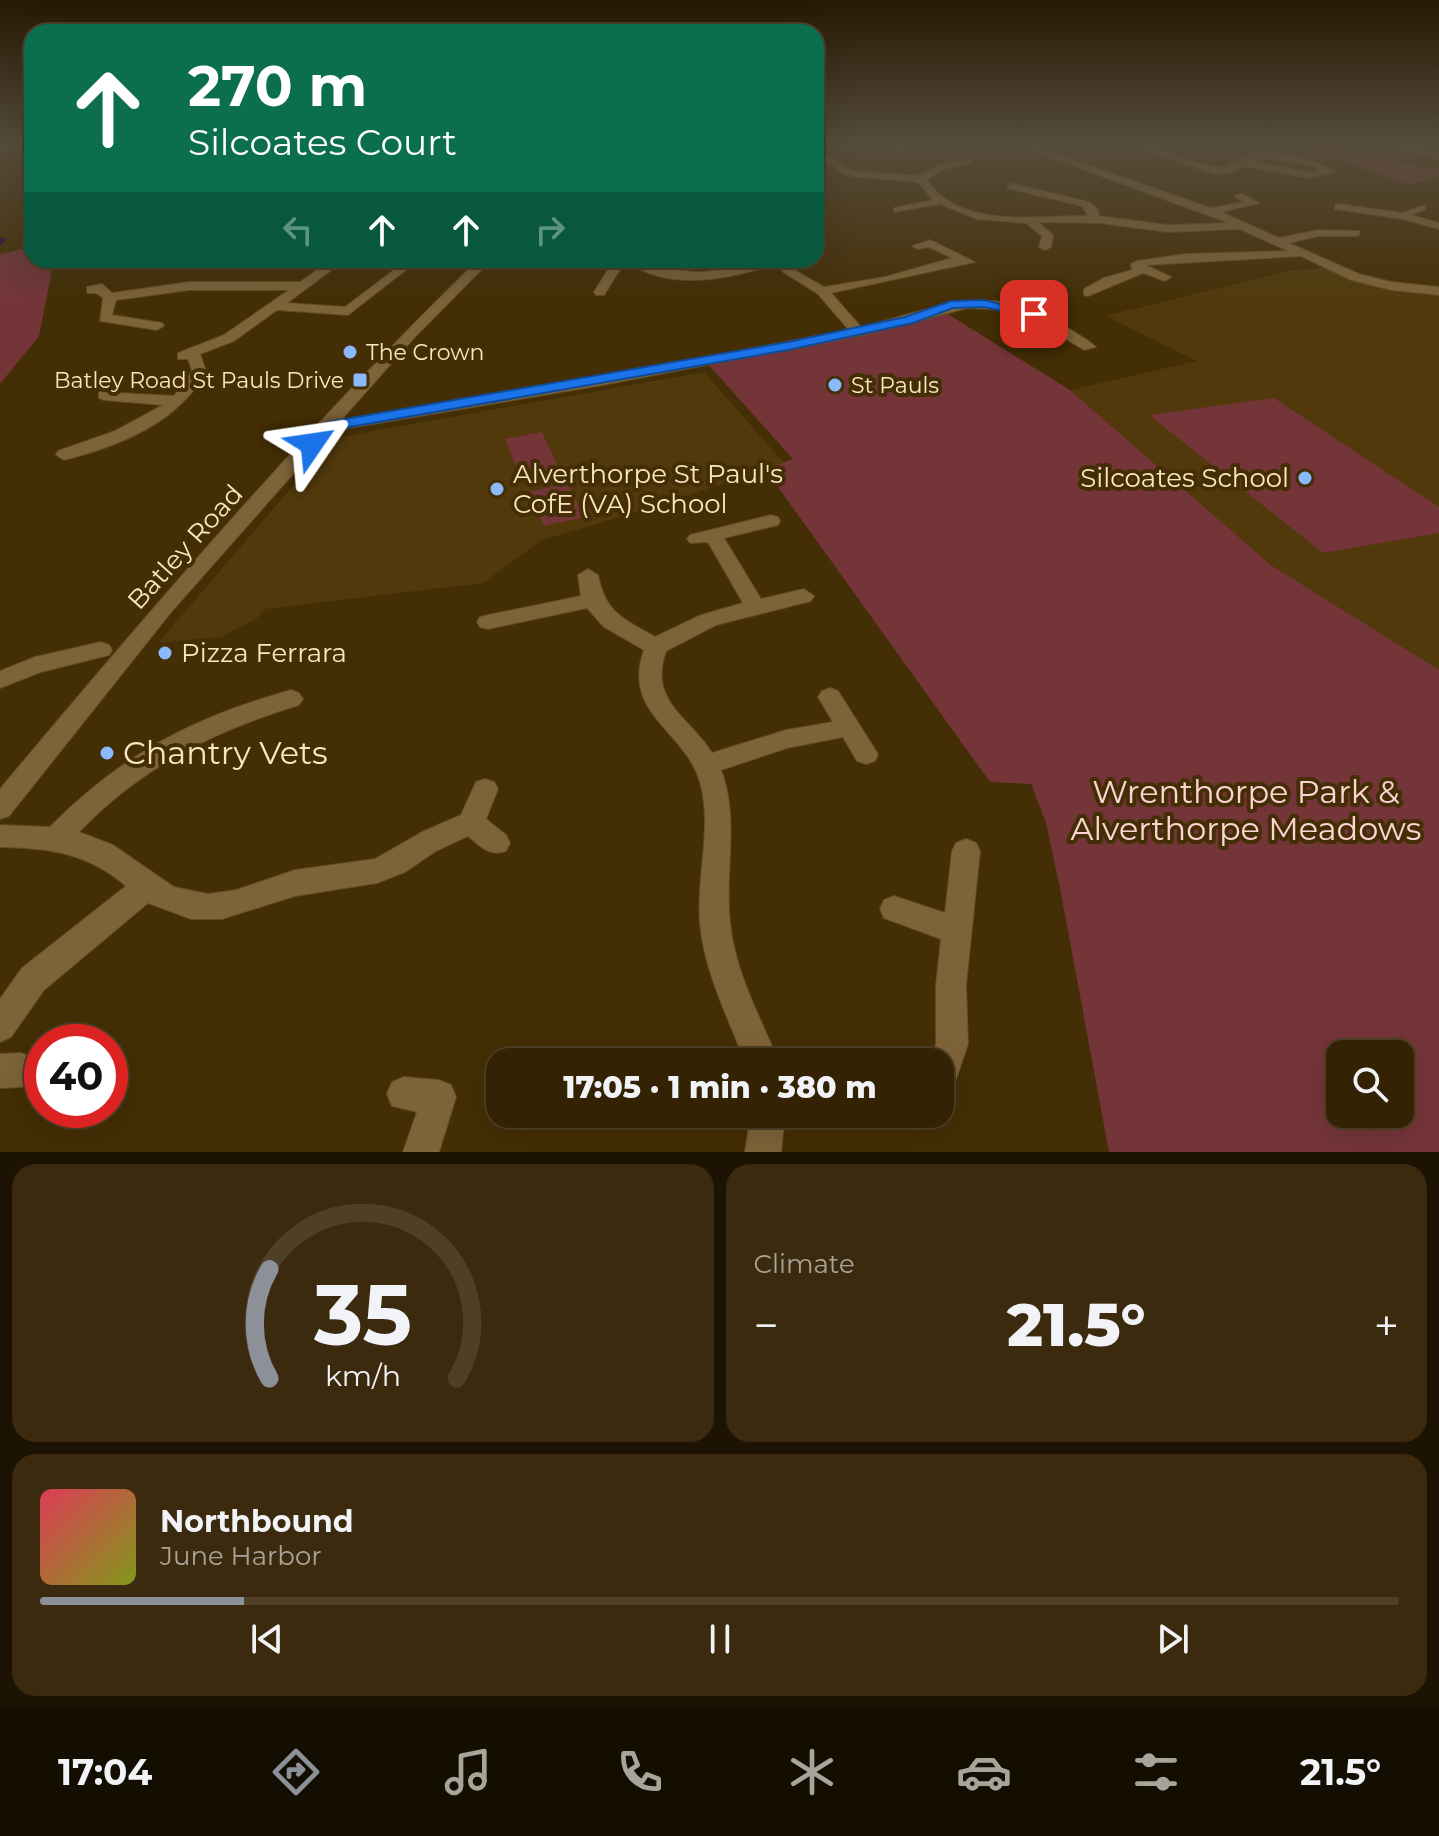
<!DOCTYPE html>
<meta charset="utf-8">
<style>
body{margin:0;font-family:Montserrat,sans-serif;background:#3b2a0e;color:#f1f3f6;height:100vh;display:flex;flex-direction:column;font-size:30px;white-space:nowrap}
*{box-sizing:border-box;margin:0}
p{font-size:26px;color:#a9a49a}
.icon{flex:none;width:44px;height:44px;fill:none;stroke:currentColor;stroke-width:2;stroke-linecap:round;stroke-linejoin:round}
.map{position:relative;height:1152px;overflow:hidden}
.details{display:flex;flex-direction:column;gap:12px;padding:12px;background:#1c1302;flex:1}
.details>*{flex:none}
.top-card{position:absolute;left:24px;top:24px;width:800px;height:244px;border-radius:24px;box-shadow:0 8px 32px #0002,0 0 0 2px #4e3f26;background:#0b6e4f;color:#fff;overflow:hidden}
.buttons{position:absolute;left:1326px;top:1040px;display:grid;gap:16px}
.buttons a{display:grid;place-items:center;width:88px;height:88px;border-radius:16px;background:#332204;box-shadow:0 8px 32px #0002,0 0 0 2px #4e3f26;font-size:40px}
.speed{position:absolute;left:24px;top:1024px;display:flex;gap:16px;font-size:40px;font-weight:700;text-align:center}
.speed>*{display:grid;place-content:center;width:104px;height:104px;border-radius:50%;background:#332204;box-shadow:0 8px 32px #0002,0 0 0 2px #4e3f26;line-height:1}
.speed .limit{border:12px solid #d22;background:#fff;color:#111}
.pin{position:absolute;display:grid;place-items:center;width:68px;height:68px;color:#fff;margin:-34px;border-radius:16px;box-shadow:0 4px 12px #0006}
.me{position:absolute;width:88px;margin:-44px;rotate:58deg;stroke-linejoin:round;filter:drop-shadow(0 0 6px #0008)}
.turn{display:flex;align-items:center;gap:28px;height:168px;padding:0 32px;font-size:36px}
.turn .icon{width:104px;height:104px;stroke-width:2.5}
.turn b{display:block;font-size:56px;line-height:68px}
.lanes{display:flex;align-items:center;height:76px;padding:0 32px;background:#0003;justify-content:center;gap:40px;direction:ltr}
.lanes .off{opacity:.35}
.big{font-size:60px;font-weight:800;line-height:1.1}
.details .tile{flex:1;display:flex;flex-direction:column;justify-content:center;gap:12px;min-width:0;padding:0 28px;border-radius:24px;background:#3b2a0e}
.details .dial{align-items:center;gap:0}
.dial svg{height:208px;overflow:visible;fill:none;stroke:#4e3f26;stroke-width:7;stroke-linecap:round;text-anchor:middle}
.dial text{fill:#f1f3f6;stroke:none}
.song{display:flex;align-items:center;gap:24px}
.cover{width:96px;height:96px;border-radius:12px;background:linear-gradient(135deg,hsl(350 70% 55%),hsl(70 70% 35%))}
.played{height:8px;border-radius:4px;background:linear-gradient(90deg,#8c9099 15%,#4e3f26 15%)}
.keys{display:flex;justify-content:space-around;direction:ltr}
.heat{display:flex;justify-content:space-between;align-items:center;font-size:44px;direction:ltr}
.details .tiles{flex:1;display:grid;gap:12px;grid-template-columns:1fr 1fr}
.tile:last-child{grid-column:span 2}
.trip{position:absolute;left:486px;top:1048px;width:468px;height:80px;border-radius:24px;background:#332204;box-shadow:0 8px 32px #0002,0 0 0 2px #4e3f26;font-weight:800;line-height:80px;text-align:center}
.tab-bar{display:flex;height:128px;justify-content:space-around;align-items:center;background:#140e02;color:#a9a49a}
.tab-bar .icon{width:56px;height:56px}
.tab-bar .current{color:#8c9099}
.tab-bar b{font-size:36px;color:#f1f3f6}
.map>svg:first-child{display:block}
.built{fill:#51390b}
.green{fill:#743539;fill-rule:evenodd}
.lines{fill:none;stroke-linecap:round;stroke-linejoin:round}
.stream{stroke:#2c0737;stroke-width:4}
.minor-casing{stroke:#614b23;stroke-width:2}
.minor{fill:#7e6339;fill-rule:evenodd}
.route{fill:#1a73e8;stroke:#114b97;stroke-width:2}
.poi-dot{fill:#8bbafc;stroke:#442e05;stroke-width:3}
.labels{text-anchor:middle;stroke-width:8;stroke-linejoin:round;paint-order:stroke}
.far-poi-label{font-size:22px;fill:#fce5c2;stroke:#442e05;text-anchor:start}
.poi-label{font-size:26px;fill:#fce5c2;stroke:#442e05;text-anchor:start}
.street-label{font-size:26px;fill:#fce5c2;stroke:#442e05}
.near-poi-label{font-size:32px;fill:#fce5c2;stroke:#442e05;text-anchor:start}
.near-park-label{font-size:32px;fill:#fed3d3;stroke:#442e05}
</style>
<div class="map">
<svg width="1439" height="1152" viewBox="0 0 1439 1152">
<rect width="100%" height="100%" fill="#442e05"/>
<path class="built" d="M1334 267 1439 291V700L1273 567 1070 390 1197 361 1105 316 1288 271Z
M704 372 784 463 647 509 542 540 483 583 265 609 256 619 221 637 158 643 334 438Z"/>
<path class="green" d="M1316 145 1439 170V176L1409 185 1315 151Z
M32 247V260H54L39 336 0 384V254Z
M938 308 1070 390 1272 566 1439 670V1152H1109L1060 888 1046 823 1031 784 990 782 765 469 793 459 706 362 816 340ZM1340 1054H1400V1114H1340Z
M1274 398 1439 507V533L1323 553 1149 415Z
M542 432 559 469 520 476 505 439Z
M568 483 584 517 544 526 529 492Z"/>
<g class="lines">
<path class="stream" d="M0 239 4 240 0 243"/>
<g class="minor-casing">
<path id="minor" d="M885 145H896L904 150 897 152Z
M1017 145H1030L1211 208 1244 202 1234 196 1242 194 1259 203 1221 212 1279 238 1318 230 1359 231V235L1355 236H1318L1289 243 1359 274 1391 282 1439 287V295L1391 290 1351 280 1301 256 1146 265 1171 277 1165 281 1143 273 1088 296 1084 295V289L1104 278 1132 270 1131 264 1137 261 1185 254 1288 251 1240 229 1168 232 1099 223 1038 222 1053 235 1051 247 1045 250 1039 247 1042 236 1026 223 977 219 940 204 894 212V208L933 200 918 182 848 176 816 156V149L853 171 920 176 938 165 970 159V163L944 169 927 180C959 230 1038 215 1088 216L1082 206 1007 188 1010 183 1089 202 1097 208 1099 216 1168 225 1229 223Z
M1130 145H1143L1215 168C1231 168 1241 156 1255 153 1273 149 1321 161 1335 172L1309 178 1243 166 1230 173 1214 174ZM1259 158 1311 165 1321 171 1309 172 1251 162Z
M1384 145H1401L1439 153V159Z
M1339 204 1402 213 1425 205V209L1412 215 1439 223V229L1402 219 1335 209V205Z
M930 240 975 262 831 293 861 327C935 309 994 279 1065 326 1075 333 1087 339 1096 347L1084 350 1030 317 1010 310 968 308 858 336 597 386 331 431 172 611 9 816 0 819V789C150 610 303 431 470 268L405 264 409 267 407 269 348 315 277 310 234 341 200 354 206 371C180 422 117 447 64 460L56 455 58 451 115 431 163 405 104 400 99 398V392L174 396 192 371 188 359H178V353L224 335 289 290H189L116 300 112 315 162 323 164 326 157 330 100 321 103 298 96 293H87V287L102 284 112 293 189 282H300L331 260H345L287 303 345 307 402 264 390 260H491L413 339 341 420 597 378 849 330 818 294 783 272 777 263C733 279 665 293 626 260 651 260 673 272 699 272 729 272 756 260 786 260L791 268 824 287 885 277 952 258 929 247 918 249 912 246Z
M614 260H626L604 295H596L594 292Z
M771 515 778 517 780 521 778 525 724 538 761 599 804 589 814 596 811 601 716 625 666 651C648 702 689 716 712 753L786 730 833 722 818 697 822 691 830 688 838 691 878 754 875 761 866 764 857 761 843 737 787 748 721 770C740 820 724 871 730 923 735 972 760 1017 779 1062H745C728 1017 704 971 700 923 696 876 713 828 700 782 685 730 621 714 644 650L604 627 587 608 488 629 480 627 477 622 480 617 488 615 581 596 578 575 588 569 598 575C605 613 624 619 655 637L701 615 743 603 708 542 690 543 687 539 690 535Z
M101 642 109 645 112 650 109 655 41 672 0 688V671L35 657Z
M291 690 299 693 303 699 299 705C214 731 141 767 79 832L113 845 174 887 208 894 236 890 295 870 375 859 422 832 461 815 476 782 485 779 494 782 498 789 486 819 506 835 510 843 506 851C489 857 480 846 468 836L436 851 405 872 377 883 295 896 222 919H191L148 903 44 990 11 1037 0 1042V999L22 968 126 886C88 853 49 848 0 847V825L50 827C121 755 193 717 291 690Z
M966 839 976 843 980 851 966 985 968 1044 952 1091 940 1096V1062H929L936 1044V985L941 939 884 918 880 909 884 900 894 896 945 913 952 851 956 843Z
M21 1053 33 1058 38 1070 33 1082 21 1087 0 1088V1054Z
M404 1077 439 1080 451 1085 456 1097 439 1152H403L417 1112 392 1106 387 1094 392 1082Z
M751 1114H785L781 1152H745Z"/>
</g>
<use href="#minor" class="minor"/>
</g>
<linearGradient id="sky" x2="0" y2="1"><stop stop-color="#251903"/><stop offset="0.47" stop-color="#564c3b"/><stop offset="1" stop-color="#564c3b" stop-opacity="0"/></linearGradient>
<rect width="1439" height="306" fill="url(#sky)"/>
<path class="route" d="M984 300 1040 314 1034 318 984 307 953 308 913 323 788 350 333 430 317 447 312 448 305 444 323 424 328 422 788 342 905 317 951 301Z"/>
<g class="poi-dot">
<circle cx="350" cy="352" r="8"/>
<rect x="352" y="372" width="16" height="16" rx="4"/>
<circle cx="835" cy="385" r="8"/>
<circle cx="1305" cy="478" r="8"/>
<circle cx="497" cy="489" r="8"/>
<circle cx="165" cy="653" r="8"/>
<circle cx="107" cy="753" r="8"/>
</g>
<g class="labels">
<g class="far-poi-label">
<text x="366" y="360">The Crown</text>
<text x="344" y="388" text-anchor="end">Batley Road St Pauls Drive</text>
<text x="851" y="393">St Pauls</text>
</g>
<g class="poi-label">
<text x="513" y="483">Alverthorpe St Paul's<tspan x="513" dy="30">CofE (VA) School</tspan></text>
<text x="1289" y="487" text-anchor="end">Silcoates School</text>
<text x="181" y="662">Pizza Ferrara</text>
</g>
<g class="street-label">
<text transform="translate(185 547) rotate(-48)" y="9">Batley Road</text>
</g>
<g class="near-poi-label">
<text x="123" y="764">Chantry Vets</text>
</g>
<g class="near-park-label">
<text x="1246" y="803">Wrenthorpe Park &amp;<tspan x="1246" dy="37">Alverthorpe Meadows</tspan></text>
</g>
</g>
</svg>
<div class="buttons">
<a><svg class="icon" aria-label="search" viewBox="0 0 24 24"><circle cx="10" cy="10" r="6"/><path d="M15 15l6 6"/></svg></a>
</div>
<div class="speed"><div class="limit">40</div></div>
<div class="pin" style="left:1034px;top:314px;background:#d93025"><svg class="icon" aria-label="arrive" viewBox="0 0 24 24"><path d="M6 21V4h12l-3 4 3 4H6"/></svg></div>
<svg class="me" style="left:312px;top:444px" viewBox="-20 -20 40 40"><path d="M0-17L14 15 0 8-14 15z" fill="#1a73e8" stroke="#fff" stroke-width="4"/></svg>
<div class="trip">17:05 · 1 min · 380 m</div>
<div class="top-card">
<div class="turn"><svg class="icon" aria-label="ahead" viewBox="0 0 24 24"><path d="M12 20V5M6 11l6-6 6 6"/></svg><div><b>270 m</b>Silcoates Court</div></div>
<div class="lanes"><svg class="icon off" aria-label="left" viewBox="0 0 24 24"><path d="M17 20v-9H6M10 6l-5 5 5 5"/></svg><svg class="icon" aria-label="ahead" viewBox="0 0 24 24"><path d="M12 20V5M6 11l6-6 6 6"/></svg><svg class="icon" aria-label="ahead" viewBox="0 0 24 24"><path d="M12 20V5M6 11l6-6 6 6"/></svg><svg class="icon off" aria-label="right" viewBox="0 0 24 24"><path d="M7 20v-9h11M14 6l5 5-5 5"/></svg></div>
</div>
</div>
<section class="details">
<div class="tiles">
<div class="tile dial"><svg viewBox="0 0 100 80">
<path d="M14 69A42 42 0 1 1 86 69"/>
<path d="M14 69A42 42 0 0 1 14 27" stroke="#8c9099"/>
<text x="50" y="56" font-size="32" font-weight="700">35</text>
<text x="50" y="72" font-size="11">km/h</text>
</svg></div>
<div class="tile"><p>Climate</p>
<div class="heat"><a>−</a><b class="big">21.5°</b><a>+</a></div>
</div>
<div class="tile">
<div class="song"><i class="cover"></i><div><b>Northbound</b><p>June Harbor</p></div></div>
<div class="played"></div>
<div class="keys"><svg class="icon" aria-label="previous" viewBox="0 0 24 24"><path d="M18 5L8 12l10 7zM5 5v14"/></svg><svg class="icon" aria-label="pause" viewBox="0 0 24 24"><path d="M8 5v14M16 5v14"/></svg><svg class="icon" aria-label="next" viewBox="0 0 24 24"><path d="M6 5l10 7-10 7zM19 5v14"/></svg></div>
</div>
</div>
</section>
<nav class="tab-bar">
<b>17:04</b>
<svg class="icon current" aria-label="directions" viewBox="0 0 24 24"><path d="M12 3l9 9-9 9-9-9zM9 14v-3h6M13 9l2 2-2 2"/></svg>
<svg class="icon" aria-label="music" viewBox="0 0 24 24"><path d="M9 18V5l10-2v13"/><circle cx="6" cy="18" r="3"/><circle cx="16" cy="16" r="3"/></svg>
<svg class="icon" aria-label="phone" viewBox="0 0 24 24"><path d="M5 4h4l2 5-3 2q2 4 5 5l2-3 5 2v4C11 20 4 13 5 4z"/></svg>
<svg class="icon" aria-label="climate" viewBox="0 0 24 24"><path d="M12 3v18M4 7l16 10M4 17L20 7"/></svg>
<svg class="icon" aria-label="car" viewBox="0 0 24 24"><path d="M5 17H2v-5l4-1 3-4h7l3 4 3 1v5h-3M9 17h6M6 11h13"/><circle cx="7" cy="17" r="2"/><circle cx="17" cy="17" r="2"/></svg>
<svg class="icon" aria-label="filters" viewBox="0 0 24 24"><path d="M4 7h16M4 17h16"/><circle cx="9" cy="7" r="2"/><circle cx="15" cy="17" r="2"/></svg>
<b>21.5°</b>
</nav>
